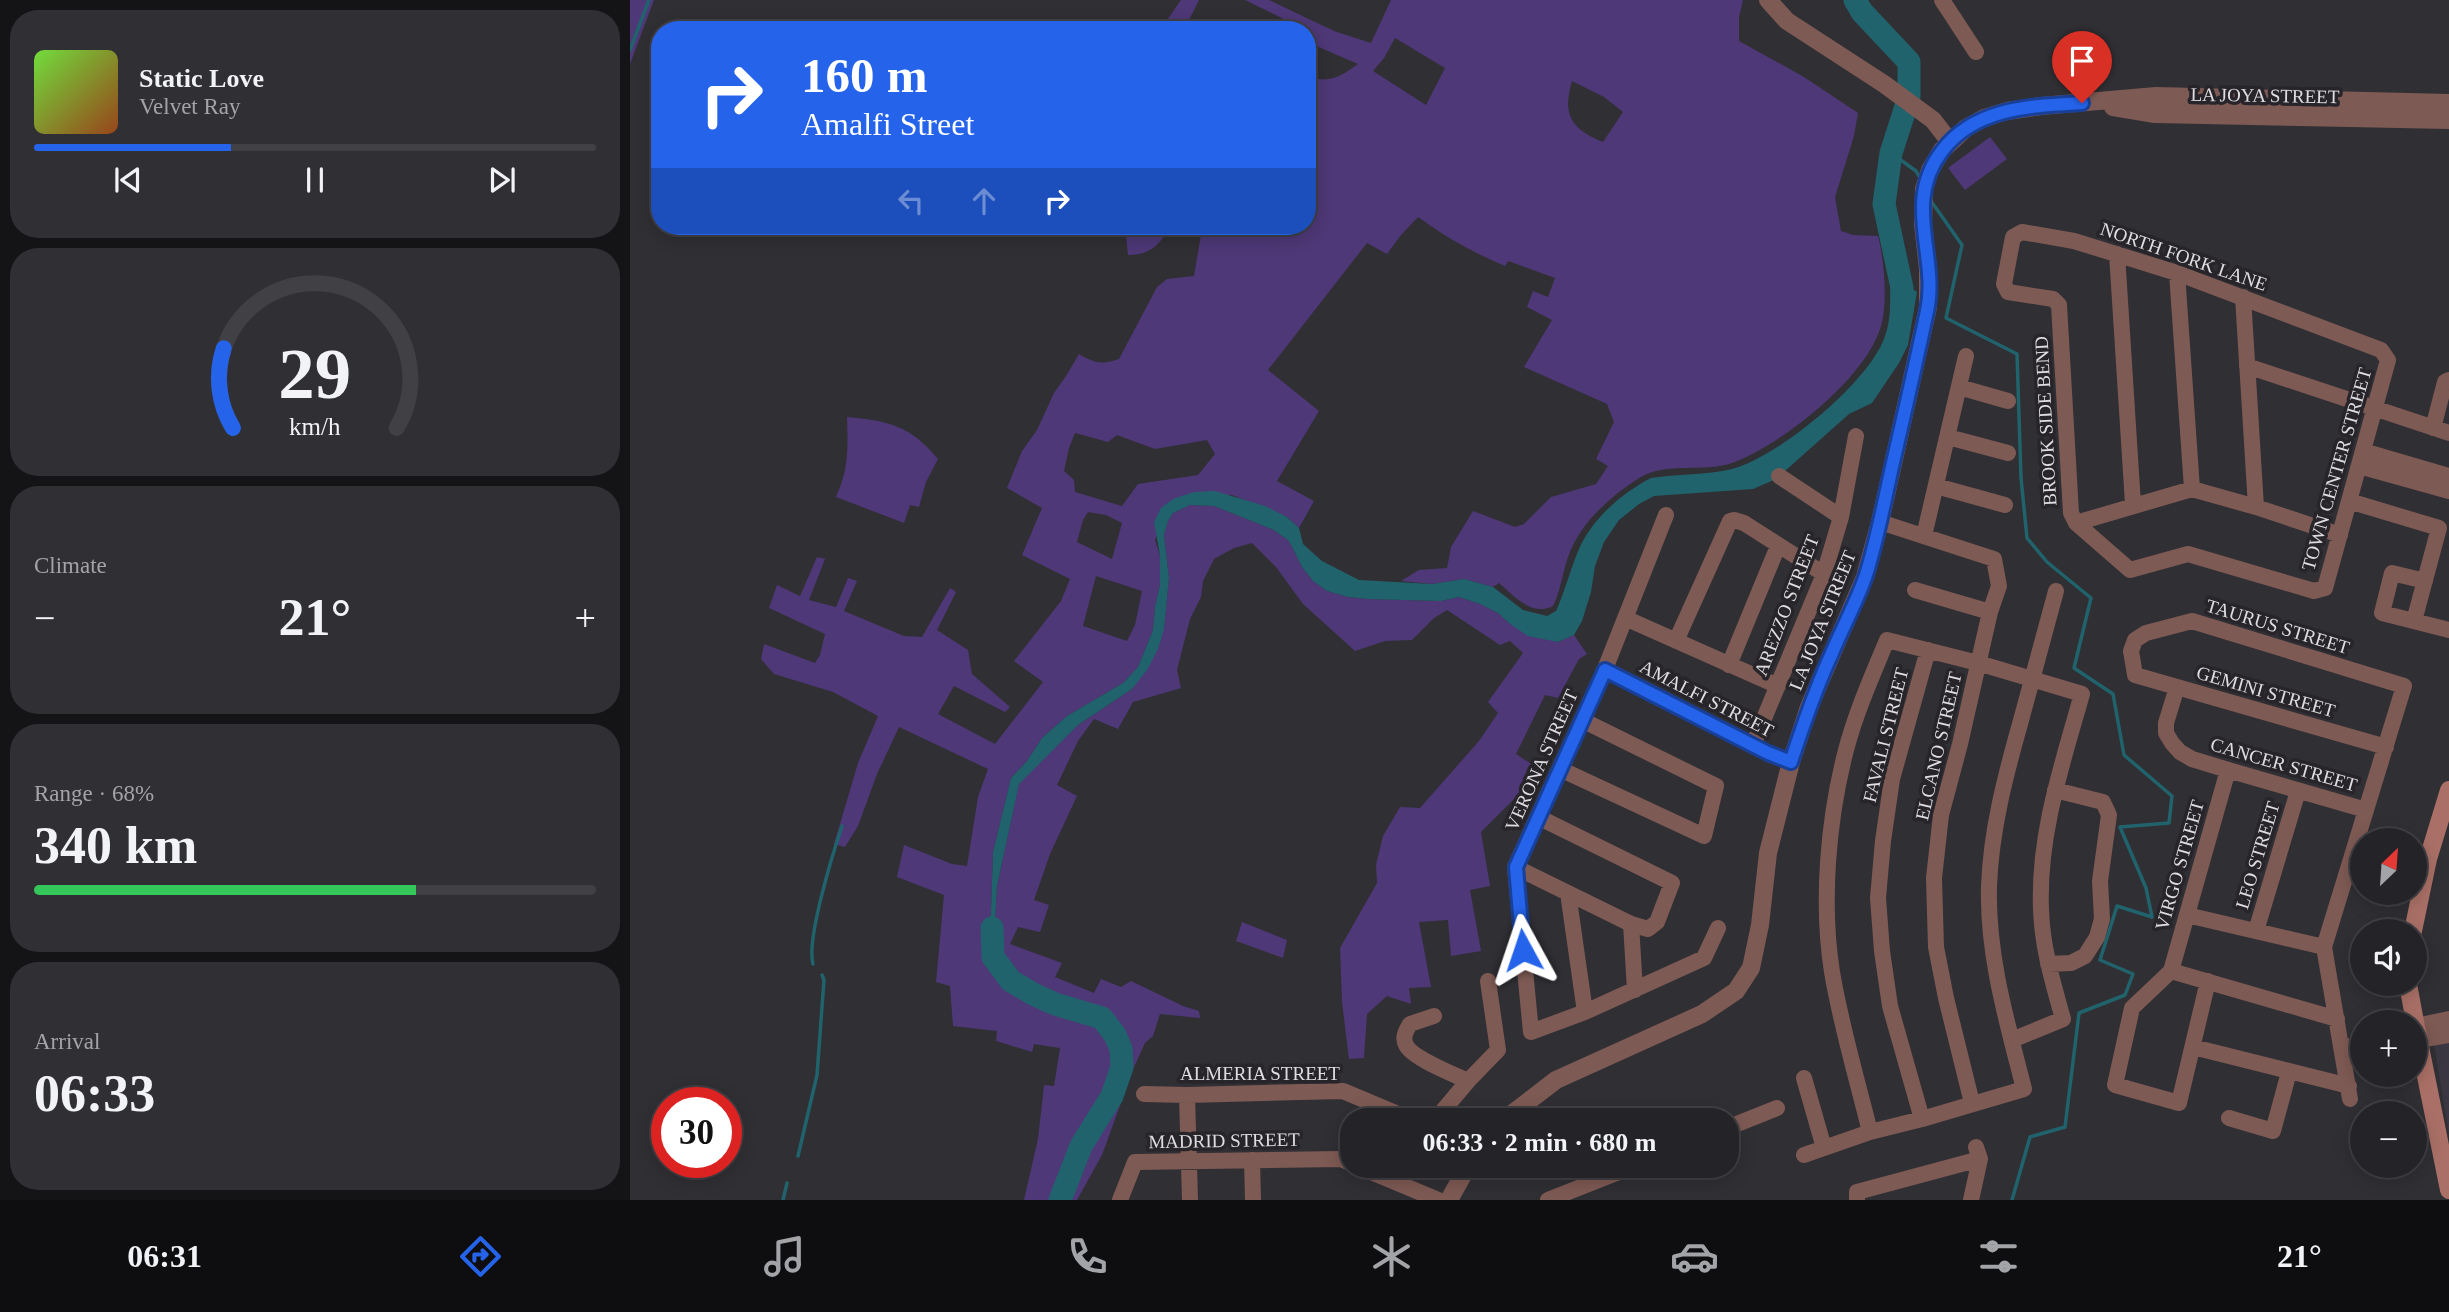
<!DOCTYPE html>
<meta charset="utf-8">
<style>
body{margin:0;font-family:"Times New Roman",serif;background:#302f33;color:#f1f3f6;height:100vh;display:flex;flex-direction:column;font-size:26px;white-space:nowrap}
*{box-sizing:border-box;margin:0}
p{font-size:23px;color:#a3a4a7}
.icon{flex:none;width:38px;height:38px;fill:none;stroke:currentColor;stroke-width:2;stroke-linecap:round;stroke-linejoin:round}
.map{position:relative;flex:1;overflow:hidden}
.sheet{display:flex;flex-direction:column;gap:10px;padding:10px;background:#141315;width:630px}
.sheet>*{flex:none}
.top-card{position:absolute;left:21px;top:21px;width:665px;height:214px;border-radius:28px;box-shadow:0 4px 18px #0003,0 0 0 2px #414044;background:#2563eb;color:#fff;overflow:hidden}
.needle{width:46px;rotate:25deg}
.controls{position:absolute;left:1720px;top:828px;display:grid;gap:14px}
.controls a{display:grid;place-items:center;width:77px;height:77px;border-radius:50%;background:#242327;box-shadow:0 4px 18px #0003,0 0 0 2px #414044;font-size:35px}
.speed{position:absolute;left:21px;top:1087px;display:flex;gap:14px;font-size:35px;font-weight:700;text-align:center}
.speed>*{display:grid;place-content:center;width:91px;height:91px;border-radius:50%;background:#242327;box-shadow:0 4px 18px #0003,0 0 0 2px #414044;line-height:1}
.speed .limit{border:10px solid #d22;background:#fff;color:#111}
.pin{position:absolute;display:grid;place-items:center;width:60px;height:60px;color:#fff;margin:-72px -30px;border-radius:50% 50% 50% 0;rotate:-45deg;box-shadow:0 0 7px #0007}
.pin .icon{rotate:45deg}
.me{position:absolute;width:77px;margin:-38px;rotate:355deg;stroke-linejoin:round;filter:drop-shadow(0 0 5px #0008)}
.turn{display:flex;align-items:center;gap:24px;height:147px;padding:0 35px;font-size:32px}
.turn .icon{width:91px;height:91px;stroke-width:2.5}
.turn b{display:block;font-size:49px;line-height:60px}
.lanes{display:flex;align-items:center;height:66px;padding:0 35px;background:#0003;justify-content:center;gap:35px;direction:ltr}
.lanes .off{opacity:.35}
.big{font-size:52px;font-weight:800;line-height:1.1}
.sheet .tile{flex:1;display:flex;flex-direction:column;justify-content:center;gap:10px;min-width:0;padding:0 24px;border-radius:28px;background:#302f33}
.sheet .dial{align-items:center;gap:0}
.dial svg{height:182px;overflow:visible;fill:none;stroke:#414044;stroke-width:7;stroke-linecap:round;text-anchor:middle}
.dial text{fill:#f1f3f6;stroke:none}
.song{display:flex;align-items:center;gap:21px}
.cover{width:84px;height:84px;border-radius:10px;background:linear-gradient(135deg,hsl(100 70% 55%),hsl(20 70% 35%))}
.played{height:7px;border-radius:4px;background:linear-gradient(90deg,#2563eb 35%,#414044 35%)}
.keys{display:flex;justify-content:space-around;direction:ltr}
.heat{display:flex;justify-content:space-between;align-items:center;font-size:38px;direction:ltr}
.charge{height:10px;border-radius:5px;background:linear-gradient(90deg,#34c759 68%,#414044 0)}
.trip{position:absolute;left:710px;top:1108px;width:399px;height:70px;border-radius:28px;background:#242327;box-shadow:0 4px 18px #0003,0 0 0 2px #414044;font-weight:800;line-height:70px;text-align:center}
.dock{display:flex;height:112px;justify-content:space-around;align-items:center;background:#0e0e10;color:#a3a4a7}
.dock .icon{width:49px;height:49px}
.dock .on{color:#2563eb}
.dock b{font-size:32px;color:#f1f3f6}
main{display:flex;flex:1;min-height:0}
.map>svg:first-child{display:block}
.built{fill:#3a3742}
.green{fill:#4e3877;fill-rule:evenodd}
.water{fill:#21636c}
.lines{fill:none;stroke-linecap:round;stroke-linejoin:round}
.stream{stroke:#21636c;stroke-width:3.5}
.river{stroke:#21636c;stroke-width:23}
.minor{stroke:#7e5a54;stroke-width:16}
.tertiary{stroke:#7e5a54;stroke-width:18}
.secondary{stroke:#aa7067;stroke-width:18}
.route-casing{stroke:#184099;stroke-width:18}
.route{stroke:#2563eb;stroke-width:12}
.labels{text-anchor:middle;stroke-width:7;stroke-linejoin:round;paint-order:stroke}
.street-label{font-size:19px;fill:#dedde0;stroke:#27252a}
</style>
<main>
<section class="sheet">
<div class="tile">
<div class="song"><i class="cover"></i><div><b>Static Love</b><p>Velvet Ray</p></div></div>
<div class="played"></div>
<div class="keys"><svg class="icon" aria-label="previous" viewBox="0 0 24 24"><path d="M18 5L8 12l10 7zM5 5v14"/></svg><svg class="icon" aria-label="pause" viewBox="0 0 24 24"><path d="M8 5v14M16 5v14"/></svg><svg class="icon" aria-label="next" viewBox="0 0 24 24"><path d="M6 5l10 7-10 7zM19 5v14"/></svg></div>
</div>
<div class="tile dial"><svg viewBox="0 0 100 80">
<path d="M14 69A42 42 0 1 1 86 69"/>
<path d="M14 69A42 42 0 0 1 10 34" stroke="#2563eb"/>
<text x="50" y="56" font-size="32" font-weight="700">29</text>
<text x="50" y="72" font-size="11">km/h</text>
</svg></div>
<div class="tile"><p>Climate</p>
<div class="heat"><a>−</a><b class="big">21°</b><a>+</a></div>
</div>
<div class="tile"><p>Range · 68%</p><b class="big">340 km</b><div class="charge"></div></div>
<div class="tile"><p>Arrival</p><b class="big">06:33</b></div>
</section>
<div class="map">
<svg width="1819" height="1200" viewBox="0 0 1819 1200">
<rect width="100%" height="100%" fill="#302f34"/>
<path class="built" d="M1819 1037V1133L1803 1040Z"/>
<path class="green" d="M0 0H24L0 64Z
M551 0H569L554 30H530Z
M615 0H639L704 31 741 43 761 0H1113L1109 17V41L1174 77 1228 113 1224 136 1205 197 1211 231 1223 235 1248 236C1254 259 1258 302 1251 326 1237 377 1152 445 1102 463 1073 473 1036 461 1009 478 978 498 948 525 937 560 932 576 930 592 923 606 902 617 884 596 869 583L863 587 834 579 802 584 771 581 789 570 817 568 821 547 843 511 885 527 894 524 921 497 966 484 978 466 966 459 984 422 977 404 894 367 922 320 897 307 903 291 918 297 925 278 878 261 875 266C842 252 817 238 788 217L771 235 757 254 737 243 638 370 689 411 647 481 684 501 669 528 657 517 602 495 543 499 525 540 530 555V585L525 607 523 630 508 667 493 683 437 716 412 738 397 761 381 778 363 852 360 940 363 953 367 886 389 783 448 725 502 689 534 629 539 578 534 535 538 521 543 513 560 505 584 506 644 530 659 541 672 567 683 581 697 591 718 597 738 599 811 601 829 597 850 604 868 613 880 624 928 642 944 635 957 654 949 659 928 698 915 695 886 754 901 764 891 792 851 832 860 886 840 890 851 951 821 956 818 920 789 922 801 987 779 988 781 1004 757 996 737 1014 734 1058 719 1059 712 1002 710 948 747 883 746 865 753 836 770 807 790 808 849 741 868 713 858 702 893 653 880 641 870 645 817 610 804 618 782 640 755 641 725 651 673 604 646 567 622 543 604 548 584 559 573 581 571 597 560 619 547 670 551 688 503 702 488 729 464 719 448 741 427 785 447 796 420 854 404 900 419 905 410 932 388 927 380 944 432 963 425 977 464 993 471 979 491 987 501 981 553 1006 569 1011 570 1018 530 1014 523 1036 515 1043 504 1067 472 1155 447 1200H394L408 1139 414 1085 424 1086 430 1048 404 1044 402 1052 366 1041 367 1031 323 1026 320 986 306 982 314 895 267 877 274 845 322 864 337 866 348 797 358 769 269 727 247 774 228 826 215 847 204 844 228 763 248 716 203 692 144 674 131 659 134 644 185 663 190 655 195 634 139 608 147 585 170 596 187 557 195 559 179 600 206 607 218 578 227 581 214 611 274 636 292 637 320 588 326 592 307 630 338 650 342 674 380 707 375 712 324 686 308 714 365 744 413 682 384 661 431 601 440 579 392 555 412 508 377 488 392 451 407 430 424 393 436 376 449 354C464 363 472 365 489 359L527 287 537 279 564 276 572 229 568 226H677V76C699 84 710 77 728 64L677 42V30H657L660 22ZM765 38 815 68 796 105 743 71 754 58ZM942 81 974 97 993 112 973 142C941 129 932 115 942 81ZM445 433 478 442 487 435 525 449 577 440 585 454 568 475 508 484 492 506 445 492 444 480 434 471 439 448ZM458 512 476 515 492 523 482 559 447 542 453 520ZM466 576 512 591 505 625 497 641 453 626Z
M1360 137 1377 159 1335 190 1318 168Z
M499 226H540C530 245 520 255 498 255L496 235Z
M217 417C259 421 281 426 308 459L296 482 289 507 280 505 274 523 206 497C219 468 218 448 217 417Z
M612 922 657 940 653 958 606 941Z"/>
<path class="water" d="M1260 274 1287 292 1278 345 1269 363 1242 403 1219 414 1146 479 1123 489 1024 496 1009 504 989 520 974 542 965 566 961 592 952 621 944 635 928 642 898 636 880 624 868 613 850 604 829 597 811 601 738 599 718 597 697 591 683 581 672 567 659 541 644 530 584 506 560 505 543 513 538 521 534 535 539 578 534 629 528 649 517 670 502 689 448 725 389 784 367 886 363 957 360 940 363 852 381 778 397 761 412 738 437 716 493 683 508 667 523 630 525 607 530 585V555L524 522 531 508 543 499 564 492 585 491 635 506 657 517 669 528 673 544 692 561 729 580 802 584 834 579 863 587 893 610 917 616 926 611C935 591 940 570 949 549 962 519 992 493 1021 478 1047 474 1076 475 1102 469 1147 458 1244 379 1256 333 1262 314 1260 293 1260 274Z"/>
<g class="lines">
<path class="stream" d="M0 50 19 0
M1261 153 1286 171 1290 178
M1301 201 1332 245 1316 318 1387 354 1391 478 1397 538 1417 562 1461 598 1444 668 1483 694 1494 755 1542 796 1539 823 1490 827 1516 888 1522 917 1487 906 1470 960 1503 974 1495 995 1449 1013 1435 1127 1400 1137 1382 1200
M183 964C176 940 203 853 212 826
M168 1156 187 1075 194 980 192 975
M153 1200 157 1183"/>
<path class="river" d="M1225 0 1232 12 1279 62V97L1261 153 1254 204 1272 288V311
M362 928 363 957 381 981 403 994 425 1004 472 1018 485 1035 491 1049 492 1067 482 1096 451 1146 430 1200"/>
<path class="minor" d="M1312 0 1346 52
M1392 232 1444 241 1547 273 1751 350 1758 360 1695 588 1684 591 1558 554 1500 570 1446 523 1441 513 1429 305 1423 299 1378 292 1374 284 1383 237Z
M1487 254 1503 504
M1547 273 1562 489
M1613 297 1626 507
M1617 366 1819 433
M1329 387 1378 401
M1803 428 1815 382 1819 380
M1318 437 1378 453
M1733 451 1819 476
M1729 466 1819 491
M1149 476 1211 517
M1306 486 1375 505
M1719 501 1809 528 1784 621
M1036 515 975 669 885 867 901 1032 955 1012 1074 958 1088 928
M1250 522 1364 559 1369 586 1360 612 1330 744 1311 815 1304 878 1306 947 1316 998 1342 1103
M1446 523 1562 489 1626 507 1710 535
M1294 536 1336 356
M1795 581 1762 573 1752 613 1819 630
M1285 590 1360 612
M995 618 1148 686
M1046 641 1100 521 1104 520 1114 523 1194 574
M1099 665 1148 546
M975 669 1136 752 1161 762
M1547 687 1536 723V733L1542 743 1550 752 1562 759 1598 770 1736 810
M1123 745 1194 574 1211 517 1226 436
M930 769 1074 836 1086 786 952 720
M885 867 1001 924 1018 929 1027 922 1042 883 908 817
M938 893 955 1012
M1557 915 1694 947
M1001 924 1005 990
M1626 931 1668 791
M1418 964 1441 963 1455 956 1467 937 1472 919 1470 881 1479 815 1473 802 1425 790
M1541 971 1502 1008 1485 1085 1549 1103 1578 981
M1541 971 1598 770
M1541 971 1707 1019
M804 1016 780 1024C776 1031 772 1037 776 1045 782 1058 823 1074 838 1081
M1563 1047 1719 1086
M1712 1048 1732 1044
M1174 1078 1194 1148
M514 1094 557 1095 713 1091 782 1120
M557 1095 560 1200
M1720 1099 1694 947 1774 686 1562 621 1516 633 1505 640 1501 651 1505 675 1756 747
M1599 1118 1643 1131 1659 1072
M1292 1119 1260 1006 1252 951 1248 898 1253 841 1262 779 1298 650
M805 1120 838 1081 868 1050 858 981
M1097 1128 1147 1108
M1240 1132C1227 1079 1211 1026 1202 972 1191 902 1198 819 1216 750 1226 712 1242 676 1257 640L1348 663 1452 694C1432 765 1408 835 1411 909 1412 947 1423 983 1433 1019L1382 1040
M1174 1155 1240 1132 1292 1119 1394 1089C1377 1022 1357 955 1359 886 1361 831 1375 777 1390 724 1402 680 1414 636 1426 591
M622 1160 623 1200
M727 1166 808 1200
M771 1184 780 1166
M490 1200 505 1162 711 1159 723 1164
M918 1200 1004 1166
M1227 1200V1192L1350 1159
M1341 1200 1350 1159 1346 1147"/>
<path class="tertiary" d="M1138 0 1157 21 1254 84 1303 120 1320 142
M1483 107 1525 114 1819 120
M1786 1027 1819 1020
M1789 1039 1819 1034
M874 1120 926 1080 1072 1014 1106 991 1121 968 1130 925 1138 853 1161 762 1179 707 1235 577 1250 522 1298 307V269L1293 224 1294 189 1300 170 1312 150 1336 128 1354 118 1377 111 1411 106 1526 96 1819 103
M819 1200 838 1166"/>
<path class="secondary" d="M1783 931 1798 859 1819 790
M1778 984 1785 1022
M1785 1022 1819 1190"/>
</g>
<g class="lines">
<g class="route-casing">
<path id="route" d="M893 950 886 867 975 670 1138 753 1161 762C1173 725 1186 688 1202 653 1213 627 1227 601 1236 575 1247 540 1254 503 1262 467 1274 415 1286 363 1297 311 1309 257 1272 203 1312 151 1345 107 1402 106 1452 103"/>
</g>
<use href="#route" class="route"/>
</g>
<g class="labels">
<g class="street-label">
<text transform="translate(1635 95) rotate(1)" y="7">LA JOYA STREET</text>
<text transform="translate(1554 256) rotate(19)" y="7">NORTH FORK LANE</text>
<text transform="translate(1415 421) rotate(-93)" y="7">BROOK SIDE BEND</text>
<text transform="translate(1706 469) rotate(-74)" y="7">TOWN CENTER STREET</text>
<text transform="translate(1156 605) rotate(-69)" y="7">AREZZO STREET</text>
<text transform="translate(1192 620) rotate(-68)" y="7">LA JOYA STREET</text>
<text transform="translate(1648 626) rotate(17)" y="7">TAURUS STREET</text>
<text transform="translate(1636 691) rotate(16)" y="7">GEMINI STREET</text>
<text transform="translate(1077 698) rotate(27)" y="7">AMALFI STREET</text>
<text transform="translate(1255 735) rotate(-76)" y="7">FAVALI STREET</text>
<text transform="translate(1308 746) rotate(-77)" y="7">ELCANO STREET</text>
<text transform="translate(911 760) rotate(-66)" y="7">VERONA STREET</text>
<text transform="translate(1654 764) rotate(16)" y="7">CANCER STREET</text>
<text transform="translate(1627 855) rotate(-73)" y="7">LEO STREET</text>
<text transform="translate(1549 865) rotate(-74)" y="7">VIRGO STREET</text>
<text x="630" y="1080">ALMERIA STREET</text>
<text transform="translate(594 1140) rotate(-1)" y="7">MADRID STREET</text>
</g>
</g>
</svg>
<div class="controls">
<a><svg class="needle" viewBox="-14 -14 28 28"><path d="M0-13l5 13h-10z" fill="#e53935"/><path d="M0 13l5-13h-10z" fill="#a3a4a7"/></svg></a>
<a><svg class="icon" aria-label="sound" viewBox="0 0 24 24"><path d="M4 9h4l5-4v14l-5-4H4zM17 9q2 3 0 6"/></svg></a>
<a>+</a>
<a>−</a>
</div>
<div class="speed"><div class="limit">30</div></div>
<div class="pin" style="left:1452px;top:103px;background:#d93025"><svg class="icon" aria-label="arrive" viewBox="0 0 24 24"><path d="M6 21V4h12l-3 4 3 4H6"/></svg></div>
<svg class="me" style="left:893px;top:950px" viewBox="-20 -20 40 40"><path d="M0-17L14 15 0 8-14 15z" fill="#2563eb" stroke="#fff" stroke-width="4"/></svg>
<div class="trip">06:33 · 2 min · 680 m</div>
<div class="top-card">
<div class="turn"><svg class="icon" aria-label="right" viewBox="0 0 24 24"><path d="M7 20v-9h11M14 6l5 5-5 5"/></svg><div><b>160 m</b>Amalfi Street</div></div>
<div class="lanes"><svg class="icon off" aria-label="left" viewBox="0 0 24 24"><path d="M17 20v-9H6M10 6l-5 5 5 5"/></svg><svg class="icon off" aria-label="ahead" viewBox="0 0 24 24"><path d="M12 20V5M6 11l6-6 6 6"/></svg><svg class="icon" aria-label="right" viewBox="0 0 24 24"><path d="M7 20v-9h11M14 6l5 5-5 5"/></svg></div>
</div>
</div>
</main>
<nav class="dock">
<b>06:31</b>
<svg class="icon on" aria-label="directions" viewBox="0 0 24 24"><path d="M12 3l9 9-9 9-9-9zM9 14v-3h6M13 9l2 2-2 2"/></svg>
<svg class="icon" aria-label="music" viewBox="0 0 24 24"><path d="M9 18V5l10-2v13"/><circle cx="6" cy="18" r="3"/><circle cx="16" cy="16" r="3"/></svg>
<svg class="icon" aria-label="phone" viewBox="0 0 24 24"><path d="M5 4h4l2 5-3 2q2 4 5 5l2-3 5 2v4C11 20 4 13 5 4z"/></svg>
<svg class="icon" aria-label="climate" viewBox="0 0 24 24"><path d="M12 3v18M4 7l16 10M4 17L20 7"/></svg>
<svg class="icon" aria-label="car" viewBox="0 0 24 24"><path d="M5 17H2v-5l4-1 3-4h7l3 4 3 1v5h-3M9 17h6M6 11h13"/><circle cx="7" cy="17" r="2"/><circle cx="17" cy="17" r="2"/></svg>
<svg class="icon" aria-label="filters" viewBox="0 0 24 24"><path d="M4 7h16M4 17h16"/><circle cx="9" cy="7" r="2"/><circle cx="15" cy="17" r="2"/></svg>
<b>21°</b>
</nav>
